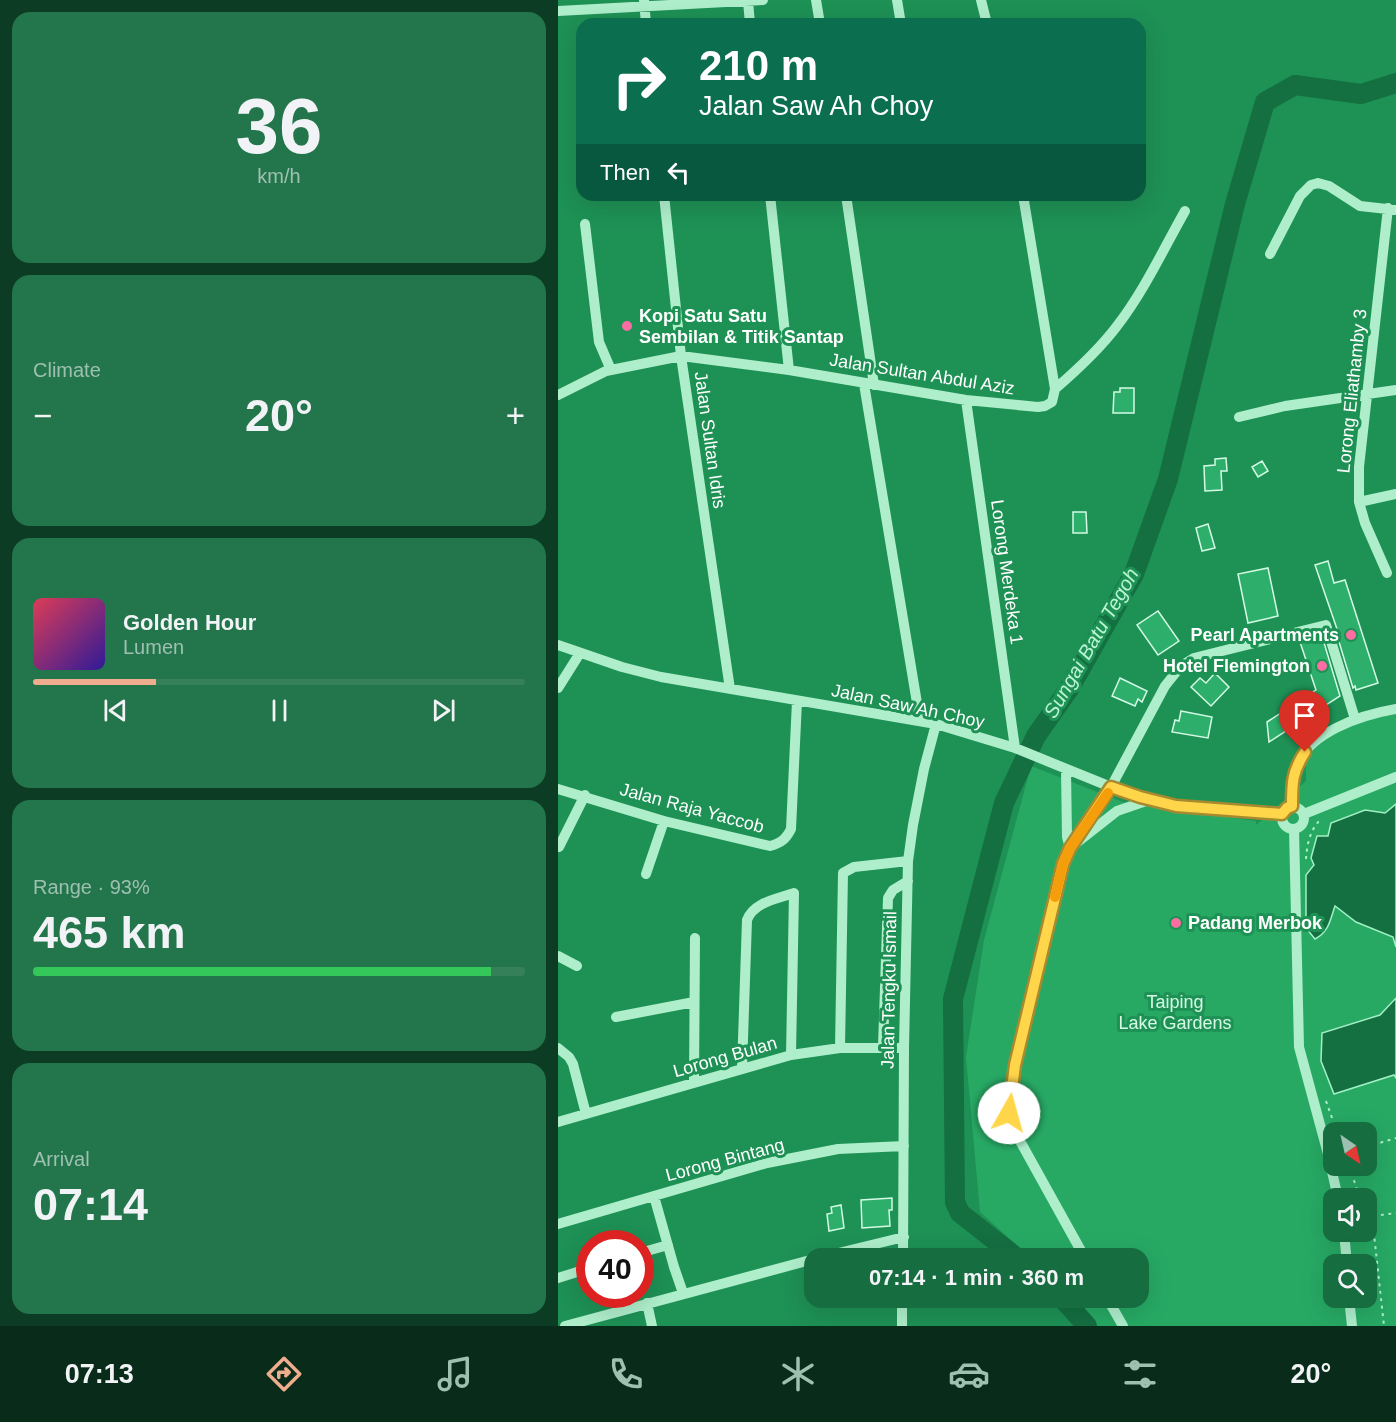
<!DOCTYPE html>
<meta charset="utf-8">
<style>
body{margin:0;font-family:Arial,sans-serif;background:#23754b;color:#f1f3f6;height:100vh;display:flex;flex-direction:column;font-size:22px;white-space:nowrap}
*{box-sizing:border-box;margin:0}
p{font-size:20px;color:#9ec0b1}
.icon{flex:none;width:33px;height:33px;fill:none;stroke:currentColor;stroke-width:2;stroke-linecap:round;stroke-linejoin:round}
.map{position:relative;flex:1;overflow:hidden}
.sheet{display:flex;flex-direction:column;gap:12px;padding:12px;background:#0c3c23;width:558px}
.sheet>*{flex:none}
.hud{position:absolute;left:18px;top:18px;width:570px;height:183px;border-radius:18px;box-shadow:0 6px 24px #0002;background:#0b6e4f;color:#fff;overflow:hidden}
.needle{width:39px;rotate:146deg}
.buttons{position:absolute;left:765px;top:1122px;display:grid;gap:12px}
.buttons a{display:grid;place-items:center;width:54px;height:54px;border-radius:12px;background:#166d40;box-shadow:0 6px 24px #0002;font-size:30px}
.speed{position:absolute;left:18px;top:1230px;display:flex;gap:12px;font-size:30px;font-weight:700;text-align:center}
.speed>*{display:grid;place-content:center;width:78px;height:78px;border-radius:50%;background:#166d40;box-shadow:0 6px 24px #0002;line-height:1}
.speed .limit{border:9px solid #d22;background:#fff;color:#111}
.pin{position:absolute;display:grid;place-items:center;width:51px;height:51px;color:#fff;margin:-62px -26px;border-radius:50% 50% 50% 0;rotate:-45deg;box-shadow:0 0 6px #0007}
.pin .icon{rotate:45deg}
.me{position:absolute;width:66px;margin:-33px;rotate:7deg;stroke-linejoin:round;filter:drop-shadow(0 0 4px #0008)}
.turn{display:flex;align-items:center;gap:21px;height:126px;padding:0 24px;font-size:27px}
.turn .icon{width:78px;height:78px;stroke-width:2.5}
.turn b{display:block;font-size:42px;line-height:51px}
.then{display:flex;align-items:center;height:57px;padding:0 24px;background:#0003;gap:12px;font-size:22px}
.big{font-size:45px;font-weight:800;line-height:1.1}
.sheet .tile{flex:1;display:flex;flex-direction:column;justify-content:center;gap:9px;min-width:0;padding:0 21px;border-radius:18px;background:#23754b}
.sheet .dial{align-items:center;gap:0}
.dial b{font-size:78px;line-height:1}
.song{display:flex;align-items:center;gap:18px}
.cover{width:72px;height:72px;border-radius:9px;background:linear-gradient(135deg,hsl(350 70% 55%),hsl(250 70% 35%))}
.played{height:6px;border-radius:3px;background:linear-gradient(90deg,#eead8d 25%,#358059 25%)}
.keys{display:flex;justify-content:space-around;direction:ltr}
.heat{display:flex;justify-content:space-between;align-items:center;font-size:33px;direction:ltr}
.charge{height:9px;border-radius:4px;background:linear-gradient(90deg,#34c759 93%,#358059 0)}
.trip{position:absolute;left:246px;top:1248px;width:345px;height:60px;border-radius:18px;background:#166d40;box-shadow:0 6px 24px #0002;font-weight:800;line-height:60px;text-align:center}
.dock{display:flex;height:96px;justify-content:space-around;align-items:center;background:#092c1a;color:#9ec0b1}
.dock .icon{width:42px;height:42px}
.dock .selected{color:#eead8d}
.dock b{font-size:27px;color:#f1f3f6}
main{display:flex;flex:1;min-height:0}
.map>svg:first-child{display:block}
.green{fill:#27a964;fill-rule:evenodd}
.water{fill:#146f41;stroke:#a2efc4;stroke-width:1.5}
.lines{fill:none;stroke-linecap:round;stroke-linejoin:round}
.river{stroke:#146f41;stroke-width:20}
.building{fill:#2dae6a;stroke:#d4fae5;stroke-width:1.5}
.path{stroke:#aeeecb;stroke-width:2;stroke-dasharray:3 4.5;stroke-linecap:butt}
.minor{stroke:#aeeecb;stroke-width:10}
.route-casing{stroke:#a68a30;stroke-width:15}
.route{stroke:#ffd54a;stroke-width:10}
.slow{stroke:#f59e0b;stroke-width:10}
.poi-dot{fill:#fc6ea3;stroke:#1e9155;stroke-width:2}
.labels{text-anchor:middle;stroke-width:6;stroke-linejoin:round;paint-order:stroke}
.poi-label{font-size:18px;font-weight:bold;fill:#fff;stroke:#1e9155;text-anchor:start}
.street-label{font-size:18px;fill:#fff;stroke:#1e9155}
.park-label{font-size:18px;fill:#d4fae5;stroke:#1e9155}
.water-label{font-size:20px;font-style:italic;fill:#baf4d5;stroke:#1e9155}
</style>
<main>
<section class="sheet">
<div class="tile dial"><b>36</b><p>km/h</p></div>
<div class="tile"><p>Climate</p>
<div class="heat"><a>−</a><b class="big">20°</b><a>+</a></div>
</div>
<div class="tile">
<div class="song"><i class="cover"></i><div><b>Golden Hour</b><p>Lumen</p></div></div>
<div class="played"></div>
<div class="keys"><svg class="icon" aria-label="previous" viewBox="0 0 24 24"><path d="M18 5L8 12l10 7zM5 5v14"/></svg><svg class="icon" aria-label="pause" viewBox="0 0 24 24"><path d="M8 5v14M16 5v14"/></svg><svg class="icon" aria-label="next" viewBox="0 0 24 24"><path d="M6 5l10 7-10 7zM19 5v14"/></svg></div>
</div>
<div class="tile"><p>Range · 93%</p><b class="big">465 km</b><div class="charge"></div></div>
<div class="tile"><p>Arrival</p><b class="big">07:14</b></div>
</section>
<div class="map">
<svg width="838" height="1326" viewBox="0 0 838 1326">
<rect width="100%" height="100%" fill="#1e9155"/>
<path class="green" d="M838 714V1326H538L516 1298H580V1258H473L422 1212 408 1057 426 940 473 766 565 802 698 821V825L748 781C748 773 747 764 750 757 765 728 809 720 838 714ZM776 1132H808V1166H776ZM776 1198H808V1232H776ZM776 1264H808V1298H776Z"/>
<path class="water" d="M838 804V947L835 937 798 922 777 906C772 920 771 932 757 939L748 928V875L756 865 753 858 759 836H770L773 823 807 810 827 813Z
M838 998V1078L836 1075 776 1094 763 1061 764 1033 822 1015Z"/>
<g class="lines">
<path class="river" d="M459 1258 402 1213 397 1202 395 999 446 803 478 736 511 689 576 574 610 479 677 204 707 102 737 85 803 94 838 83
M504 1298 529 1326"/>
</g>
<path class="building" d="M562 388H576V413H555L556 392H562Z
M668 458 669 471H663L664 490 647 491 646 466 657 465V459Z
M704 461 710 471 700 477 694 467Z
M515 512H528L529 533H515Z
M650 524 657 548 644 551 638 528Z
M770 561 776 583 787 580 820 683 798 690 797 686 795 688 778 632 779 629 757 565Z
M710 568 720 616 690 623 680 574Z
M600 611 621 641 600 655 579 625Z
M764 636 782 696 711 742 709 722 758 690 742 642Z
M657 673 671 687 653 706 633 687 642 678 648 683Z
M562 678 589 691 584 702 580 699 577 706 554 696Z
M623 711 654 717 650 738 614 732 617 720 621 721Z
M334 1198V1210H331L332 1226 304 1228 303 1200Z
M283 1205 286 1228 271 1231 269 1214 274 1213 273 1207Z"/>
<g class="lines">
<path class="path" d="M748 859C749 844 752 829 764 818
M768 1101 779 1132
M808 1147 838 1138
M791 1166 802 1198
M808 1217 838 1213
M808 1218 816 1234 826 1326"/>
<path class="minor" d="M86 0 88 24
M258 0 262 24
M339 0 343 24
M423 0 429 24
M190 1 192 24
M0 11 205 0
M106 195 123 356 172 689
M212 195 231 370
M288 195 316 385
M27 224 41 342 53 370
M712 254 742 196 753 185 760 183 771 186 802 206 838 210
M306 384 362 721
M497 389C519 370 541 350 559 326 586 291 605 250 627 211
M0 395 48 371 123 356 231 370 408 400 480 407 487 406 494 402 497 389 465 195
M408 400 457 748
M681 417 727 406 838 390
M801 502 838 494
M829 573 807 523 801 502V467L830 208
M0 645 64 667 103 677 378 724 457 748 553 787 599 802 618 806 724 814
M0 688 22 653
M508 770 509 837 512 848
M0 789 106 821 212 846C223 843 228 839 233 829L239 701
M734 806C734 794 733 781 737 769 750 732 803 715 838 709
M724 818a11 11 0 1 1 22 0a11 11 0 1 1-22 0Z
M746 814 838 777
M736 829 741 1047 770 1154 780 1198
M517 844 559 811 591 800
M1 847 27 795
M88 874 106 821
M0 956 19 966
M58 1017 136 1002
M325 1047 330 898 335 890 350 881
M0 1048 11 1057 15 1064 28 1114
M282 1048 285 873 296 867 350 861
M184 1069 189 920C196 902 219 899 236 893L233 1055
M136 1082 137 938
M0 1122 233 1055 282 1048H346
M96 1196 116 1267 125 1293
M0 1224 209 1163 280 1149 346 1146
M786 1232 789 1264
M82 1253 110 1245
M260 1258 346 1237
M345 1258 346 1048 350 861 355 825 366 769 378 724
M527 1258 457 1132 451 1113 457 1065 505 864 512 848 553 787 607 686 623 666 636 658 768 625 797 719
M0 1278 32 1268
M549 1298 565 1326
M791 1298 794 1326
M89 1303 94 1326
M7 1326 256 1259
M344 1326V1298"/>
</g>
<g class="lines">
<g class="route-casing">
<path id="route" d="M451 1113 457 1065 505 864 512 848 553 787 582 797 618 806 724 814 729 808 734 806C734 783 734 772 747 752"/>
</g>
<use href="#route" class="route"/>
<path class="slow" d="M497 897 505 864 512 848 550 793"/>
</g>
<g class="poi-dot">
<circle cx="69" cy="326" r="6"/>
<circle cx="793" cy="635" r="6"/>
<circle cx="764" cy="666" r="6"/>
<circle cx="618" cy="923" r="6"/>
</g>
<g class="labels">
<g class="poi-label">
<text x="81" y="322">Kopi Satu Satu<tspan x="81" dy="21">Sembilan &amp; Titik Santap</tspan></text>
<text x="781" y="641" text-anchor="end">Pearl Apartments</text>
<text x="752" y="672" text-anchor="end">Hotel Flemington</text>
<text x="630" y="929">Padang Merbok</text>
</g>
<g class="street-label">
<text transform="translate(364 374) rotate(9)" y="6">Jalan Sultan Abdul Aziz</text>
<text transform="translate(794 391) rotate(-84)" y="6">Lorong Eliathamby 3</text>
<text transform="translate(152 440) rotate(82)" y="6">Jalan Sultan Idris</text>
<text transform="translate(449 572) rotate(82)" y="6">Lorong Merdeka 1</text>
<text transform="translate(350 706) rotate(12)" y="6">Jalan Saw Ah Choy</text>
<text transform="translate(134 808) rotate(15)" y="6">Jalan Raja Yaccob</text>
<text transform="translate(331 990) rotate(-89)" y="6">Jalan Tengku Ismail</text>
<text transform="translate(167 1057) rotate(-16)" y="6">Lorong Bulan</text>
<text transform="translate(167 1160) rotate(-15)" y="6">Lorong Bintang</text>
</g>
<g class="park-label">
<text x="617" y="1008">Taiping<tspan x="617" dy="21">Lake Gardens</tspan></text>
</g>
<g class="water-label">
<text transform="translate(533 643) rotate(-60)" y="7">Sungai Batu Tegoh</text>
</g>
</g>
</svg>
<div class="buttons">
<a><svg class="needle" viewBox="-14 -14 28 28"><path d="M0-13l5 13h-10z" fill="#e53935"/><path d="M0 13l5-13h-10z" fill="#9ec0b1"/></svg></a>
<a><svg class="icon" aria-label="sound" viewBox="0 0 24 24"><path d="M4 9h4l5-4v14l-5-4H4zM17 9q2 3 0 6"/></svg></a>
<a><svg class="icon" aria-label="search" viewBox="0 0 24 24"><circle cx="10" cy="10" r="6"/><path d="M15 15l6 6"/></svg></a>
</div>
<div class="speed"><div class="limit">40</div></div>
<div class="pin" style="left:747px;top:752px;background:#d93025"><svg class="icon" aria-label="arrive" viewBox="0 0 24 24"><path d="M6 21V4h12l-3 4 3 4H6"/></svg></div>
<svg class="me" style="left:451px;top:1113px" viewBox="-20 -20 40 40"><circle r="19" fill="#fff"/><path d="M0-13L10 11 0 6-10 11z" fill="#ffd54a"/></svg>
<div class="trip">07:14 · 1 min · 360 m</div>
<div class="hud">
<div class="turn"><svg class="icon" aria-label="right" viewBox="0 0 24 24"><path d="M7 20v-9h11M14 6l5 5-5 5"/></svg><div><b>210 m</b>Jalan Saw Ah Choy</div></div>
<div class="then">Then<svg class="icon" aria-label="left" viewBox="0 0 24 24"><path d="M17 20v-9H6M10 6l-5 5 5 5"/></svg></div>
</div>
</div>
</main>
<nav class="dock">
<b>07:13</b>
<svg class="icon selected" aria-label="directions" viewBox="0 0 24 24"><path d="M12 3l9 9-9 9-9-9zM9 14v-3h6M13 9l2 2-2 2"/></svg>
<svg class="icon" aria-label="music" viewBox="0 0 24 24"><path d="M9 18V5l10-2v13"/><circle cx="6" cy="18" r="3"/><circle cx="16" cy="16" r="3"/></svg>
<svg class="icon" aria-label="phone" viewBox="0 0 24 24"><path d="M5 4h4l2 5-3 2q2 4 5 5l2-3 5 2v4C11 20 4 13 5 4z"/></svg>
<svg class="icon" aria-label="climate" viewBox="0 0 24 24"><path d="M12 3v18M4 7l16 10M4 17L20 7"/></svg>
<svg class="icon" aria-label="car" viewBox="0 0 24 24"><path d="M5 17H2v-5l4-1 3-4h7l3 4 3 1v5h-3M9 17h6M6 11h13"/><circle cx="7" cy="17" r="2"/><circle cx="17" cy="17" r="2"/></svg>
<svg class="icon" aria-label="filters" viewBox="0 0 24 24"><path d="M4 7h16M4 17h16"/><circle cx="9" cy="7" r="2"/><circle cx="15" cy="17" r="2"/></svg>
<b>20°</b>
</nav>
